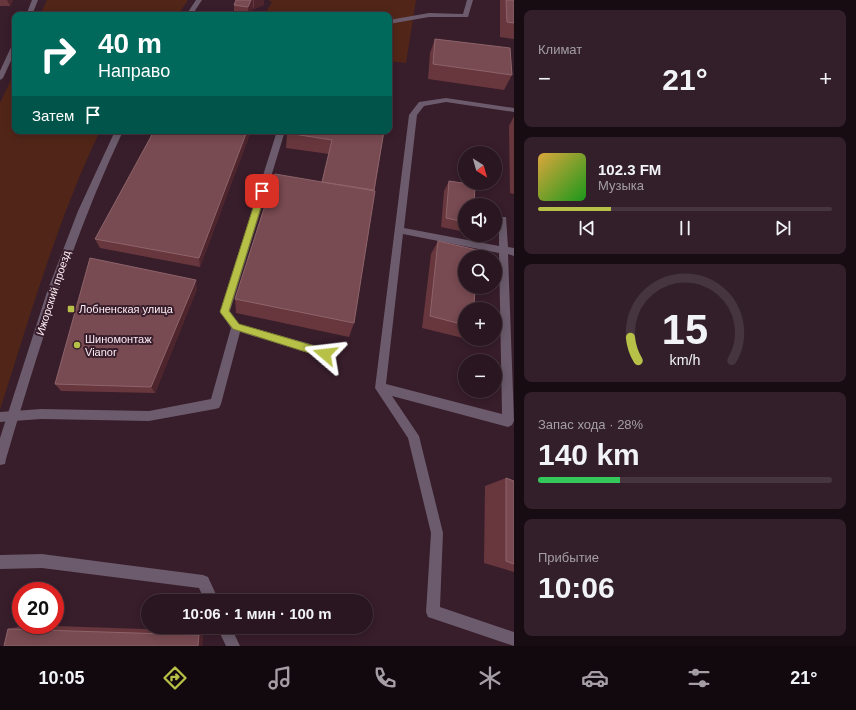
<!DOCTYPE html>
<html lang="ru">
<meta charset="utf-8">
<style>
body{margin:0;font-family:Helvetica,sans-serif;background:#321f29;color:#f1f3f6;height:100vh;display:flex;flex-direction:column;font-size:15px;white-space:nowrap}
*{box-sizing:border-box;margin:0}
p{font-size:13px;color:#a59fa5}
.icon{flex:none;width:22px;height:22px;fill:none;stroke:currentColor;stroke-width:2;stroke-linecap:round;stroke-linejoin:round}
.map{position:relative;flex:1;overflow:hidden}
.drawer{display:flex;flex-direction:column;gap:10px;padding:10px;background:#170c12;width:342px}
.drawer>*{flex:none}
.guide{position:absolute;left:12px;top:12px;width:380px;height:122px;border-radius:8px;box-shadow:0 2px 10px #0003,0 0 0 1px #46353e;background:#00695c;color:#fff;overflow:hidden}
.needle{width:26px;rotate:143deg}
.buttons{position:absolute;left:458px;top:146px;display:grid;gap:8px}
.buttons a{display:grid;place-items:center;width:44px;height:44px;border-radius:50%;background:#2a1620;box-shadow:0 2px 10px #0003,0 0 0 1px #46353e;font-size:20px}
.speed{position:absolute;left:12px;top:582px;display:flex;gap:8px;font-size:20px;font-weight:700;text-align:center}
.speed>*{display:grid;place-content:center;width:52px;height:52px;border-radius:50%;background:#2a1620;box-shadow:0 2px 10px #0003,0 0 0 1px #46353e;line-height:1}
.speed .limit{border:6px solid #d22;background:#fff;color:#111}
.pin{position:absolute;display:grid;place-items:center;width:34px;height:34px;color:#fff;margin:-17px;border-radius:8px;box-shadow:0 2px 6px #0006}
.me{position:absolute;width:44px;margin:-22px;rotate:287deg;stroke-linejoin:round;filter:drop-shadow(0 0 3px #0008)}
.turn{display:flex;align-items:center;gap:14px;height:84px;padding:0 20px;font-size:18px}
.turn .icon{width:52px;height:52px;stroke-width:2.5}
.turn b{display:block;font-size:28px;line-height:34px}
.then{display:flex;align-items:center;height:38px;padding:0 20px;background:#0003;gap:8px;font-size:15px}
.big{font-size:30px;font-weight:700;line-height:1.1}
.drawer .widget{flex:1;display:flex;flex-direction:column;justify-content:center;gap:6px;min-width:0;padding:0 14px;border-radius:8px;background:#321f29}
.drawer .dial{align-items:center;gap:0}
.dial svg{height:104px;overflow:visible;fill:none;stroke:#46353e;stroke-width:7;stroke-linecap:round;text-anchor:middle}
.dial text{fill:#f1f3f6;stroke:none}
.song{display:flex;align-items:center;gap:12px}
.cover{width:48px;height:48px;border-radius:6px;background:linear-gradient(135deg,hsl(40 70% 55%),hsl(120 70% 35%))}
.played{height:4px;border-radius:2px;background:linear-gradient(90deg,#b8c147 25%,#46353e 25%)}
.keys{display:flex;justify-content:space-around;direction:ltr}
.heat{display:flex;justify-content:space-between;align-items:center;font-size:22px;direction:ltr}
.charge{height:6px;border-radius:3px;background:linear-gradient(90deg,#34c759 28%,#46353e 0)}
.trip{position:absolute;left:141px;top:594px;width:232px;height:40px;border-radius:20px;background:#2a1620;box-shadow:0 2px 10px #0003,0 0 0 1px #46353e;font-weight:700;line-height:40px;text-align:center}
.tab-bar{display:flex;height:64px;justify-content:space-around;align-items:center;background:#11090d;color:#a59fa5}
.tab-bar .icon{width:28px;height:28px}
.tab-bar .current{color:#b8c147}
.tab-bar b{font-size:18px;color:#f1f3f6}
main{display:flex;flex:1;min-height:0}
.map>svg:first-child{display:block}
.green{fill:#512618}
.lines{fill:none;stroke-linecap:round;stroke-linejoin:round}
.service{fill:#6b5b6c;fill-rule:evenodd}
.tertiary{fill:#6b5b6c;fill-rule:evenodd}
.wall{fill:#68373d}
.shaded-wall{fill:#4e242d}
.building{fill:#784a51;stroke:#8d646a}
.route{fill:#b8c147;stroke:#787d2e}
.poi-dot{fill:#b8c147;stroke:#381d2b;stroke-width:1.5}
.labels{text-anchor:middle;stroke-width:4;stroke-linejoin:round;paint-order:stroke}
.street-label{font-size:11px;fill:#feeef5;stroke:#381d2b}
.poi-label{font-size:11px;fill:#feeef5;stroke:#381d2b;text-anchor:start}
</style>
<main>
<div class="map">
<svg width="514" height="646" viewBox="0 0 514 646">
<rect width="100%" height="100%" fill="#381d2b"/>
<path class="green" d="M47 0H188L178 15H40Z
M268 0H416L406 63 389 61V15H264L272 2Z
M15 71V131H100C57 221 30 316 0 410V103Z"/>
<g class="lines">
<path class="service" d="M32 0H38L32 15H26Z
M467 0H473L468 17H429L389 24V20L429 13 463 14Z
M15 43V52L3 78 0 80V71L12 45Z
M446 98 514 108V112L446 102 424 106 417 115 404 228 499 246V219L500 217H506L508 247 514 248V256L508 254 514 421 512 425 508 427 392 396 419 436 443 533 440 607 514 632V646L428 617 426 612 431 533 408 438 375 388 409 115 419 102ZM403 234 499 253 502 414 386 384Z
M277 131H285L230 311 239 324 325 348 329 350 330 353 329 356 325 358 240 332 221 404 219 408 215 409 149 421 41 419 0 422V412L41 409 149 411 211 399 231 328 220 312Z
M42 554 203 575 208 577 219 601H205L199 588 42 568 0 569V555Z
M217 627H231L240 646H226Z"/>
<path class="tertiary" d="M196 0H202L192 15H186Z
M115 131H123C73 237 39 347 6 459L5 464 0 465V438L47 292 78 211Z"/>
</g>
<path class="wall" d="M0 0H13L10 6H0Z
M236 0H264V5L254 9 253 8 250 15H234V5Z
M500 0H514V39L500 37Z
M435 39 512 75 504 90 428 79 430 53Z
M514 116V194L510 193 509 126Z
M154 131H251L200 267 100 248 95 239Z
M384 131 354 323 349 337 236 313 235 299 322 182 329 154 286 148 287 133Z
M449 181 465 205V232L441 227 444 191Z
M438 241 465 309V336L463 338 422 328 431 254Z
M197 289 155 393 61 391 55 384Z
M506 478 514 481V572L484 563 485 486Z
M26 625 203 631 202 646 8 629Z"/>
<path class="shaded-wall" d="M7 0H13L10 6Z
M251 0H253V8L250 15H248V7Z
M254 0H264V5L254 9Z
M247 131H251L200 267 199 258Z
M196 280 197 289 155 393 151 387Z
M203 631 202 646H198L199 635Z"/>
<path class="building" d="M236 0H251L248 7 234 5Z
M506 0H514V23L507 22Z
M435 39 510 48 512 75 433 64Z
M154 131H247L199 258 95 239Z
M288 131H384L374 190 322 182 332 140 287 133Z
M275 174 375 191 354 323 235 299Z
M449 181 475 185 474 205H465V222L446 218Z
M438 241 477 250 476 257H465V287H475L474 309H465V325L430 316Z
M90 258 196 280 151 387 55 384Z
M506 478 514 481V564L506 561Z
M8 629 199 635 198 646H4Z"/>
<path class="route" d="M259 189H265L266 191 229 311 239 324 325 349 328 350V357L325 358 233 329 220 312Z"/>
<g class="poi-dot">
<rect x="67" y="305" width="8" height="8" rx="2"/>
<circle cx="77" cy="345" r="4"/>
</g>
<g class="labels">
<g class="street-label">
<text transform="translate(53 293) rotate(-72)" y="4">Ижорский проезд</text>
</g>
<g class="poi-label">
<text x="79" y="313">Лобненская улица</text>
<text x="85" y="343">Шиномонтаж<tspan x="85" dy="13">Vianor</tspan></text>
</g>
</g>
</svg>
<div class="buttons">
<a><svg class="needle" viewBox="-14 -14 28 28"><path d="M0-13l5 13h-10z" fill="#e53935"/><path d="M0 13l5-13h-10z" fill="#a59fa5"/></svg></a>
<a><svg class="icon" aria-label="sound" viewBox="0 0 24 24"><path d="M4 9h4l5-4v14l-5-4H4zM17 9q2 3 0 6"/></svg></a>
<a><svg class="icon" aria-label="search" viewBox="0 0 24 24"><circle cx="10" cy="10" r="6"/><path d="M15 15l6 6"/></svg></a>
<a>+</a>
<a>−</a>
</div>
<div class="speed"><div class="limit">20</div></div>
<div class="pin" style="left:262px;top:191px;background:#d93025"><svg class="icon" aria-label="arrive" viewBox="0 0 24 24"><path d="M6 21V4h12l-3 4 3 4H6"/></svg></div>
<svg class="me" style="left:325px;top:354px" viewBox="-20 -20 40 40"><path d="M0-17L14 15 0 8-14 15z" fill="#b8c147" stroke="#fff" stroke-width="4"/></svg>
<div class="trip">10:06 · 1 мин · 100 m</div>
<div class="guide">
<div class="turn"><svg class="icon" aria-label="right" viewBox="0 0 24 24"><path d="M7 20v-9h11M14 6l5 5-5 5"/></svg><div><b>40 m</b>Направо</div></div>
<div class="then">Затем<svg class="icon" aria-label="arrive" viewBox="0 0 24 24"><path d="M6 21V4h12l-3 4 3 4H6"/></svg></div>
</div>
</div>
<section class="drawer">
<div class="widget"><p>Климат</p>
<div class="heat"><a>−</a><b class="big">21°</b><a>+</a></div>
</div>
<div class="widget">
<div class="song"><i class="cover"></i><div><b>102.3 FM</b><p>Музыка</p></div></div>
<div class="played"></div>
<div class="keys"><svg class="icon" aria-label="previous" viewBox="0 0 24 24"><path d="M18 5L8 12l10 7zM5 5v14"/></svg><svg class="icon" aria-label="pause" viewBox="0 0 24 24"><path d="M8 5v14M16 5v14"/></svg><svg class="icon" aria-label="next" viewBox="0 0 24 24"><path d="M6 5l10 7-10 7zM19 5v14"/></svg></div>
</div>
<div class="widget dial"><svg viewBox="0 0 100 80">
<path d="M14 69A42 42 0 1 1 86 69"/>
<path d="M14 69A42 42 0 0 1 8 51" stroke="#b8c147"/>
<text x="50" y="56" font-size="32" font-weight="700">15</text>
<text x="50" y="72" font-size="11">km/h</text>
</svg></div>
<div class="widget"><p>Запас хода · 28%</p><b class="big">140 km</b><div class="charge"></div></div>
<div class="widget"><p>Прибытие</p><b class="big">10:06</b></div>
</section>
</main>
<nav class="tab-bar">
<b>10:05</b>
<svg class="icon current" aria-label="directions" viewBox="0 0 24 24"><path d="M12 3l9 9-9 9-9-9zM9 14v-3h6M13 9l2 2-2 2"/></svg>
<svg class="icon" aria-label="music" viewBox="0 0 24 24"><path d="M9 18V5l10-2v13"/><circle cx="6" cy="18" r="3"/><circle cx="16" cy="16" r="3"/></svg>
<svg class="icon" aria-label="phone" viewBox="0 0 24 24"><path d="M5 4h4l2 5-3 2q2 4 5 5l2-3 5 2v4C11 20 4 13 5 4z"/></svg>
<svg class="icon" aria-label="climate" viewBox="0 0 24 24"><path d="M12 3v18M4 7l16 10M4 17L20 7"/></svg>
<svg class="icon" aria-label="car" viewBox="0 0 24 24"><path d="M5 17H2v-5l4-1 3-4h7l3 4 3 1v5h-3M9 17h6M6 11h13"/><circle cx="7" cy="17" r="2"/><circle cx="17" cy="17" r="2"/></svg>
<svg class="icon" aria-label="filters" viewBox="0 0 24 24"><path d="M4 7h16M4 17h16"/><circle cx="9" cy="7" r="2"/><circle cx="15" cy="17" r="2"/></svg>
<b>21°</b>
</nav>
